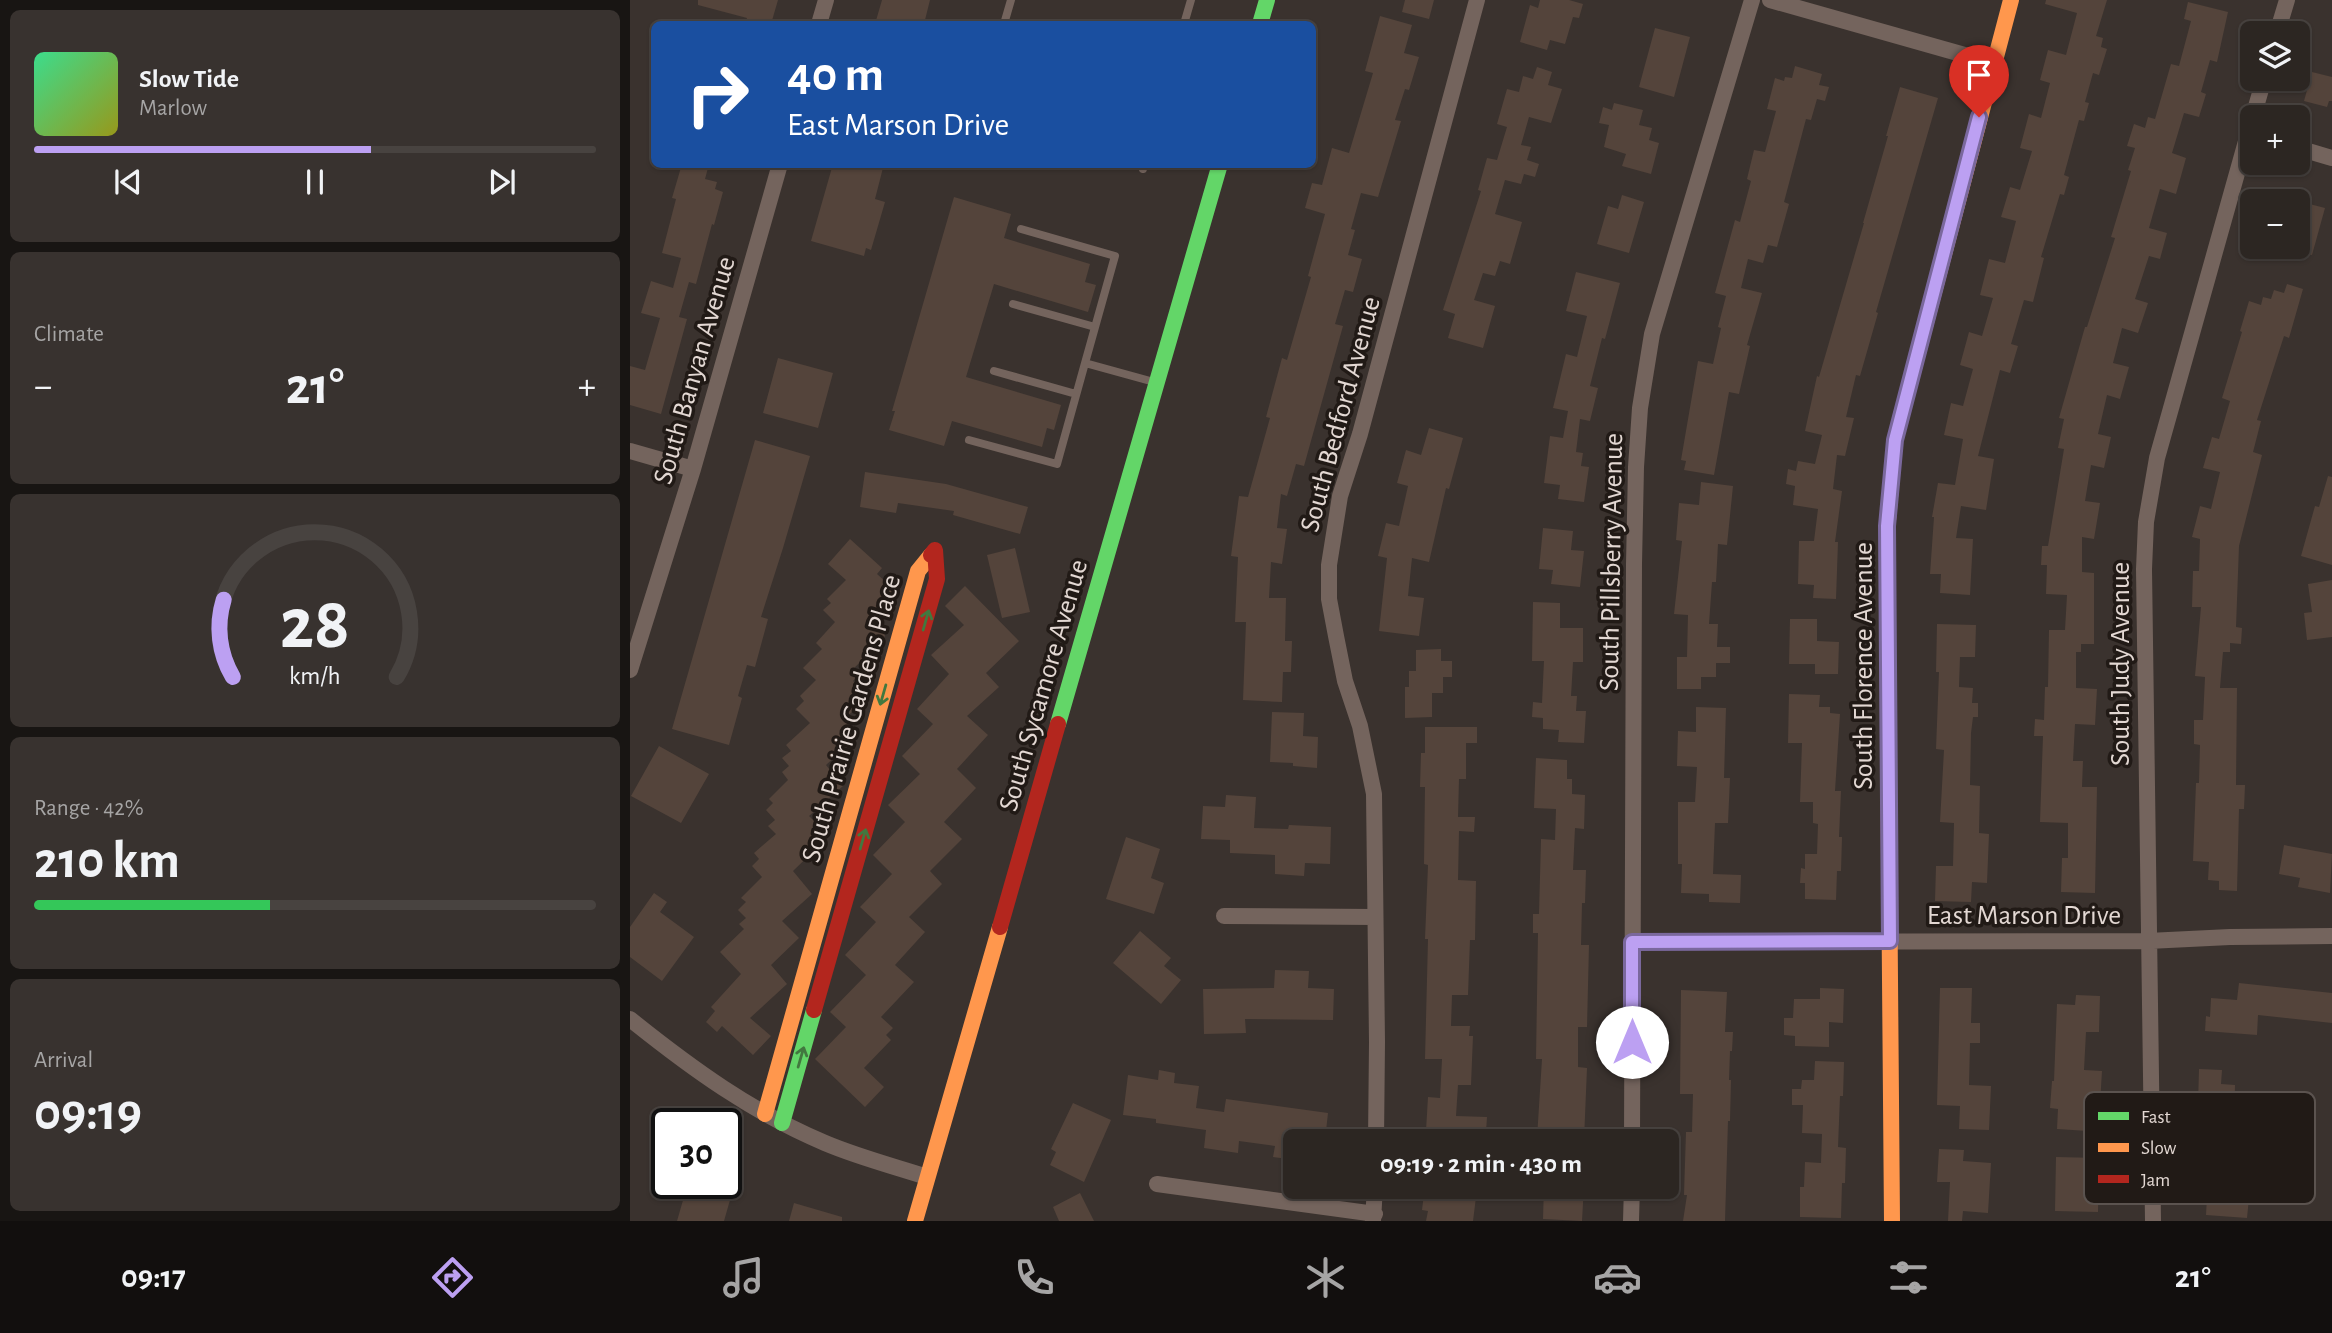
<!DOCTYPE html>
<meta charset="utf-8">
<style>
body{margin:0;font-family:"Alegreya Sans",sans-serif;background:#38322f;color:#f1f3f6;height:100vh;display:flex;flex-direction:column;font-size:26px;white-space:nowrap}
*{box-sizing:border-box;margin:0}
p{font-size:23px;color:#a6a5a5}
.icon{flex:none;width:38px;height:38px;fill:none;stroke:currentColor;stroke-width:2;stroke-linecap:round;stroke-linejoin:round}
.map{position:relative;flex:1;overflow:hidden}
.side{display:flex;flex-direction:column;gap:10px;padding:10px;background:#181513;width:630px}
.side>*{flex:none}
.hud{position:absolute;left:21px;top:21px;width:665px;height:147px;border-radius:10px;box-shadow:0 2px 5px #0004,0 0 0 2px #484340;background:#1a4fa0;color:#fff;overflow:hidden}
.controls{position:absolute;left:1610px;top:21px;display:grid;gap:14px}
.controls a{display:grid;place-items:center;width:70px;height:70px;border-radius:10px;background:#2c2622;box-shadow:0 2px 5px #0004,0 0 0 2px #484340;font-size:35px}
.speed{position:absolute;left:21px;top:1108px;display:flex;gap:14px;font-size:35px;font-weight:700;text-align:center}
.speed>*{display:grid;place-content:center;width:91px;height:91px;border-radius:50%;background:#2c2622;box-shadow:0 2px 5px #0004,0 0 0 2px #484340;line-height:1}
.speed .limit{border:4px solid #111;border-radius:10px;background:#fff;color:#111}
.pin{position:absolute;display:grid;place-items:center;width:60px;height:60px;color:#fff;margin:-72px -30px;border-radius:50% 50% 50% 0;rotate:-45deg;box-shadow:0 0 7px #0007}
.pin .icon{rotate:45deg}
.me{position:absolute;width:77px;margin:-38px;rotate:0deg;stroke-linejoin:round;filter:drop-shadow(0 0 5px #0008)}
.turn{display:flex;align-items:center;gap:24px;height:147px;padding:0 21px;font-size:32px}
.turn .icon{width:91px;height:91px;stroke-width:2.5}
.turn b{display:block;font-size:49px;line-height:60px}
.big{font-size:52px;font-weight:600;line-height:1.1}
.side .tile{flex:1;display:flex;flex-direction:column;justify-content:center;gap:10px;min-width:0;padding:0 24px;border-radius:10px;background:#38322f}
.side .dial{align-items:center;gap:0}
.dial svg{height:182px;overflow:visible;fill:none;stroke:#484340;stroke-width:7;stroke-linecap:round;text-anchor:middle}
.dial text{fill:#f1f3f6;stroke:none}
.song{display:flex;align-items:center;gap:21px}
.cover{width:84px;height:84px;border-radius:10px;background:linear-gradient(135deg,hsl(150 70% 55%),hsl(60 70% 35%))}
.played{height:7px;border-radius:4px;background:linear-gradient(90deg,#bca0f2 60%,#484340 60%)}
.keys{display:flex;justify-content:space-around;direction:ltr}
.heat{display:flex;justify-content:space-between;align-items:center;font-size:38px;direction:ltr}
.charge{height:10px;border-radius:5px;background:linear-gradient(90deg,#34c759 42%,#484340 0)}
.trip{position:absolute;left:653px;top:1129px;width:396px;height:70px;border-radius:10px;background:#2c2622;box-shadow:0 2px 5px #0004,0 0 0 2px #484340;font-weight:600;line-height:70px;text-align:center}
.dock{display:flex;height:112px;justify-content:space-around;align-items:center;background:#120f0e;color:#a6a5a5}
.dock .icon{width:49px;height:49px}
.dock .current{color:#bca0f2}
.dock b{font-size:32px;color:#f1f3f6}
main{display:flex;flex:1;min-height:0}
.map>svg:first-child{display:block}
.building{fill:#54443b}
.lines{fill:none;stroke-linecap:round;stroke-linejoin:round}
.lane{stroke:#74645d;stroke-width:8}
.street{stroke:#74645d;stroke-width:16}
.fast{stroke:#63d668;stroke-width:16}
.slow{stroke:#ff974d;stroke-width:16}
.jam{stroke:#b3261e;stroke-width:16}
.oneway{stroke:#42783f}
.route-casing{stroke:#7a689d;stroke-width:18}
.route{stroke:#bca0f2;stroke-width:12}
.labels{text-anchor:middle;stroke-width:7;stroke-linejoin:round;paint-order:stroke}
.street-label{font-size:28px;fill:#e3d8d3;stroke:#211a16}
.key{fill:#211a16;stroke:#5b534f;stroke-width:2}
.key-label{font-size:19px;fill:#e3d8d3}
</style>
<main>
<section class="side">
<div class="tile">
<div class="song"><i class="cover"></i><div><b>Slow Tide</b><p>Marlow</p></div></div>
<div class="played"></div>
<div class="keys"><svg class="icon" aria-label="previous" viewBox="0 0 24 24"><path d="M18 5L8 12l10 7zM5 5v14"/></svg><svg class="icon" aria-label="pause" viewBox="0 0 24 24"><path d="M8 5v14M16 5v14"/></svg><svg class="icon" aria-label="next" viewBox="0 0 24 24"><path d="M6 5l10 7-10 7zM19 5v14"/></svg></div>
</div>
<div class="tile"><p>Climate</p>
<div class="heat"><a>−</a><b class="big">21°</b><a>+</a></div>
</div>
<div class="tile dial"><svg viewBox="0 0 100 80">
<path d="M14 69A42 42 0 1 1 86 69"/>
<path d="M14 69A42 42 0 0 1 10 35" stroke="#bca0f2"/>
<text x="50" y="56" font-size="32" font-weight="700">28</text>
<text x="50" y="72" font-size="11">km/h</text>
</svg></div>
<div class="tile"><p>Range · 42%</p><b class="big">210 km</b><div class="charge"></div></div>
<div class="tile"><p>Arrival</p><b class="big">09:19</b></div>
</section>
<div class="map">
<svg width="1702" height="1221" viewBox="0 0 1702 1221">
<rect width="100%" height="100%" fill="#3a322e"/>
<path class="building" d="M68 0H148L141 24H115L117 18 68 5Z
M252 0H300L294 24H245Z
M775 0H804L799 19 772 12Z
M910 0H939L953 4 949 18 943 17 935 44 920 40 917 50 890 42 900 5 908 8Z
M1416 0H1477L1466 36 1473 38 1471 47 1477 49 1469 75 1463 73 1455 102 1459 103 1454 121 1449 120 1434 175 1439 177 1434 195 1430 194 1411 257 1414 258 1403 302 1394 300 1381 344 1388 346 1380 373 1370 370 1348 456 1364 459 1356 510 1331 506 1326 538 1343 539 1340 595 1310 593 1311 574H1300L1304 517H1302L1308 483 1325 485 1333 439 1314 435 1321 403 1333 406 1343 369 1330 365 1339 332 1352 336 1363 298 1350 295 1359 259 1375 263 1386 221 1371 217 1380 187 1390 190 1402 151 1390 148 1399 114 1411 118 1420 83 1410 80 1418 50 1436 55 1447 13 1415 4Z
M1558 2 1598 12 1587 62 1580 60 1571 92 1576 94 1569 117 1554 113 1542 153 1556 158 1546 194 1530 189 1519 228 1537 233 1530 259 1519 256 1505 299 1518 303 1508 333 1492 328 1483 363 1499 367 1490 399 1477 395 1468 434 1481 437 1474 468 1461 465 1455 501 1470 503 1464 539 1452 537V572L1464 573V644H1451V652H1446V688L1467 689 1465 725 1445 724 1443 761H1453L1452 787H1467L1465 893 1431 892 1432 858H1438V823L1410 822 1413 736H1404L1405 719 1414 720 1415 687H1418L1419 630H1435L1437 595 1416 594 1417 565H1411L1412 546H1418L1434 449 1428 448 1434 419 1429 418 1455 327H1457L1485 238 1481 237 1501 171 1498 170 1505 148 1497 146 1504 124 1515 128 1518 117 1525 119 1541 64 1549 66 1561 21 1554 19Z
M750 16 782 25 774 53 789 57 779 90 775 89 765 120 771 121 748 197 731 193 721 229 725 230 718 255 732 259 723 292 715 290 705 324 713 326 674 466 666 464 657 496 651 494 647 528 657 529 652 564 641 562 639 598H656L655 641H662L661 672H653L652 702 613 700 616 622H605L608 557 601 556 609 496 618 497 640 418 636 417 652 358 657 360 681 277 678 276 695 214 675 208 682 183 692 185 702 148 719 153 743 73 735 71Z
M1025 28 1060 37 1044 97 1009 87Z
M1165 66 1192 74 1189 85 1199 87 1195 101 1187 99 1181 120 1176 119 1154 202 1159 204 1147 247 1138 245 1133 263 1118 259 1111 288 1132 293 1117 345 1120 346 1109 394 1099 392 1084 475 1054 470 1056 461 1051 460 1068 361 1083 364 1091 328 1088 327 1096 296 1085 293 1105 220 1110 222 1121 181 1117 179 1124 150 1135 152 1146 111 1137 109 1145 78 1154 81 1155 77 1162 78Z
M907 67 922 72 918 85 932 89 921 123 899 117 891 145 901 147 897 160 909 164 905 177 894 174 891 184 875 180 865 214 892 222 880 264 870 261 865 276 853 273 844 300 865 306 853 348 818 338 825 314 813 310 851 191 848 190 857 158 867 160 877 127 867 124 877 89 889 92 893 76 903 79Z
M1682 72 1702 77V101H1699L1697 107 1674 101Z
M1270 87 1308 98 1246 312 1248 313 1230 376 1226 375 1216 417 1224 418 1215 456 1207 455 1203 489 1212 491 1205 542H1208L1206 599 1183 598 1184 585 1168 584 1169 541H1184L1188 509 1163 505 1165 486 1156 484 1158 469 1166 471 1168 461 1185 464 1192 435 1175 431 1187 376 1189 377 1234 223H1233L1258 136H1256Z
M984 103 1013 110 1009 125 1022 128 1019 140 1029 143 1021 174 992 166 996 154 974 147 979 125 969 123 973 107 982 110Z
M52 164H65L78 168 75 179 87 182 85 189 93 192 84 225 82 224 66 284 59 282 49 317 57 319 31 414 0 405V366L15 370 30 318 11 313 21 281 43 288 51 258 32 253 46 199 42 198Z
M203 164H254L245 199 255 202 241 250 236 248 234 256 181 241Z
M992 195 1014 202 999 253 967 244 978 206 988 209Z
M324 197 381 214 374 238 460 264 455 282 466 285 458 312 364 284 336 377 431 405 424 430 417 428 412 447 322 421 314 446 259 430 265 411H262Z
M1668 201 1695 208 1682 255 1668 252Z
M946 272 990 283 975 339 972 338 960 386 968 388 960 421 950 419 946 452 953 453 951 466 959 467 954 502 928 499 930 485 914 483 920 436 933 438 938 411 923 408 936 354 947 357 957 316 936 311Z
M1657 284 1673 289 1659 338 1654 336 1627 420 1631 421 1623 452 1632 455 1609 546 1606 627 1612 628 1611 644 1600 643V652H1593L1590 688H1607L1606 785H1615L1614 809H1609L1607 891 1589 890V881L1578 880 1579 862 1563 861 1566 783H1569L1570 745 1564 744V720H1573L1575 677 1565 676 1571 607H1562L1563 571H1569L1570 539 1562 537 1570 506 1581 509 1590 472 1573 468 1582 437 1589 439 1600 401 1592 398 1612 332 1610 331 1619 301 1631 305 1633 297 1641 299 1644 290 1654 293Z
M148 358 203 373 188 428 133 413Z
M799 428 833 438 819 489 816 488 799 562 782 558 778 596 794 598 789 636 749 631 757 558 748 556 756 523 769 526 778 486 767 483 776 450 791 455Z
M125 440 180 456 153 548 131 617 138 619 125 667 117 665 108 696 112 698 99 745 42 729Z
M235 472 316 484 398 507 390 534 323 515 324 511 268 503 266 513 230 507Z
M1698 476 1702 477V565L1671 556 1685 506 1689 507Z
M1071 482 1103 486 1097 545 1088 544 1086 582H1082L1079 624H1088L1087 647H1100V663H1086V677H1071V689H1047V657H1057L1058 615 1044 614 1052 541 1046 540 1049 503 1069 505Z
M913 528 943 531 941 550 954 551 950 587 921 584 923 570 909 569Z
M220 539 252 568 247 574 267 592 243 622 255 635 254 639 222 670 228 676 223 681 238 695 214 720 227 734V736L196 765 213 786 179 816 199 836 163 871 182 894 152 921 169 938 141 965 157 984 120 1018 141 1036 123 1055 92 1026 87 1032 76 1022 85 1011 81 1007 111 974 90 952 114 929 109 924 116 918 108 910 116 902 111 898 132 877 122 866 129 859 124 853 146 834 138 826 145 820 136 810 143 803 139 799 158 780 152 772 159 766 152 758 161 751 156 745 180 723 166 709 174 701 170 696 186 680 173 668 192 649 186 643 205 622 193 610 201 603 197 599 216 580 198 564Z
M385 548 400 612 372 618 357 555Z
M1702 580V637L1677 640 1674 613 1682 612 1678 584Z
M335 586 389 641 356 673 369 687 337 716 358 735 327 769 346 788 314 822 332 839 300 871 312 884 279 917 295 932 265 965 284 982 251 1017 263 1028 256 1035 261 1040 234 1068 254 1087 235 1107 185 1059 216 1027 200 1012 236 975 215 955 246 922 230 907 262 874 243 855 275 822 258 805 290 774 272 756 303 724 287 709 319 674 301 655 334 625 315 606Z
M903 602 930 603V628H953V662H943L941 696H947L946 711H956L954 743 928 742 929 730 913 729V718L902 717 903 702 912 703 914 661H902Z
M1160 619H1187V641L1209 642 1208 674H1185V664H1159Z
M1307 624 1346 625 1345 657H1330L1329 687 1343 688 1342 703H1348V717H1343L1341 733 1340 785 1350 786 1349 833 1359 834 1357 883 1342 882 1341 902 1305 901 1306 866H1323L1324 823 1310 822 1314 750 1306 749 1309 672H1306Z
M811 649V661H822V677H813V693H802V717L775 718V687H779V671H786V650Z
M1159 694 1190 695 1189 707H1200V713L1210 714 1205 791H1211L1209 837H1212L1211 871H1207L1206 900 1175 899V883H1170L1171 868 1175 869V854H1187L1188 824 1183 823V802H1170L1172 743H1158Z
M1066 707 1096 708 1094 778H1100L1098 823H1085L1083 874 1111 875 1110 903 1079 902V894L1051 893 1052 864H1048V802H1065L1067 767 1047 766 1048 731 1066 732Z
M642 712 674 713 673 736 688 737 687 768 663 766V763L640 762Z
M795 727H847V743H836V779H829L828 817H845L844 832 829 831 828 880 846 881 845 940H840L838 995H822L821 1026H840L839 1036H843L841 1085H828L826 1116 857 1117 856 1132H847V1141H808L809 1132 796 1131 798 1097 810 1098 812 1059H795L798 939H795L798 865 794 864 795 787H790L791 753H795Z
M29 746 79 774 51 823 1 796Z
M906 758 937 760V779H942V794L955 795 954 829 945 828 943 870H956L955 903H952L951 945H959L957 1027H948V1067L957 1068 954 1140 907 1138 912 1059H906L908 933H903V914H909L911 839 925 840 926 809 904 808Z
M596 795 626 797 624 828 658 829 659 825 701 827 700 864 675 863 674 876 645 874V855L600 853V840L571 839 573 806 595 807Z
M496 837 530 849 521 878 534 883 524 914 476 899Z
M1654 845 1702 854 1700 893 1668 887 1670 878 1649 874Z
M24 893 37 902 30 912 64 937 32 981 0 957V927Z
M510 931 541 958 534 966 551 980 531 1004 483 963Z
M645 970 679 971 678 988 704 989 703 1020 615 1019 616 1033 574 1034 573 989 644 988Z
M1609 983 1702 993V1023L1628 1015 1627 1035 1575 1031 1576 1016 1580 1017 1581 998 1607 1000Z
M1190 988 1214 989 1213 1023 1199 1022V1047L1165 1046V1036L1154 1035V1018H1163L1164 999H1190Z
M1310 988H1342L1341 1023H1350V1043H1340L1339 1085 1361 1086 1359 1130 1329 1129 1330 1106 1307 1105Z
M1051 990 1097 992 1095 1032H1103L1102 1051H1100L1099 1080H1101L1100 1121H1098L1095 1221H1053L1057 1195H1054L1056 1132H1062L1063 1094H1050Z
M1446 995 1470 996 1469 1032H1456L1454 1070 1472 1071 1470 1104H1459L1458 1131 1427 1129 1428 1109 1420 1108 1422 1081H1424L1427 1004 1445 1005Z
M1185 1061 1214 1062 1213 1096H1210L1208 1147 1216 1148 1215 1183H1212L1211 1218 1170 1217V1187H1174L1175 1162 1191 1163 1192 1134 1172 1133 1173 1105H1162V1089H1171L1172 1080H1184Z
M1569 1069 1592 1070 1591 1084 1605 1085 1604 1132H1597L1595 1175 1612 1176 1611 1197 1619 1198 1617 1218 1576 1215 1578 1178H1568L1570 1153H1574L1575 1105H1568Z
M529 1070 545 1073 544 1083 569 1086 566 1108 594 1112 596 1099 698 1113 695 1140 680 1138V1141H665V1160L643 1157 645 1146 609 1141 608 1153 574 1148 576 1130 526 1123V1119L493 1115 498 1075 528 1080Z
M443 1103 481 1120 454 1182 420 1165 426 1152 421 1149Z
M1309 1149 1334 1150 1333 1161 1361 1163 1358 1213 1333 1211 1332 1221H1318L1320 1182H1307Z
M1426 1157 1469 1158 1468 1212 1425 1211Z
M58 1183H67L102 1193 94 1221H47Z
M795 1186H834L833 1196 846 1197 843 1221H796L798 1211 792 1210Z
M914 1186H954L952 1221 913 1219Z
M450 1193 464 1221H429L423 1207Z
M164 1203 212 1217V1221H159Z"/>
<g class="lines">
<path class="lane" d="M374 24 381 0
M554 24 561 0
M513 169 514 164
M391 229 485 256 455 363 524 382
M383 304 465 327
M364 371 446 394
M339 440 427 464 455 363"/>
<path class="street" d="M1140 0 1363 63
M189 24 196 0
M1647 33 1657 0
M1623 117 1634 79
M1668 148 1702 158
M0 451 63 469
M0 670 63 469 150 164
M594 916 744 917
M1002 942 1518 941 1600 937 1702 936
M0 1019C61 1068 123 1113 195 1143 228 1157 263 1166 297 1177
M746 1141 747 1042 744 794 730 726 715 681 706 636 699 599V565L710 496 730 434 847 0
M1002 1141 1004 564 1006 467 1010 408 1022 334 1122 0
M527 1184 745 1214
M743 1221 745 1186
M1001 1221 1002 1186
M1523 1221 1514 569 1516 522 1527 458 1622 120"/>
<path class="fast" d="M630 24 637 0
M428 724 590 164
M152 1123 184 1010"/>
<path class="slow" d="M1257 532 1265 440 1381 0
M1259 858 1262 1221
M135 1114 288 571 301 555
M285 1221 370 927"/>
<path class="jam" d="M1257 532 1259 858
M370 927 428 724
M184 1010 307 579 305 550 301 555"/>
</g>
<defs><path id="oneway-shaft" d="M-6 0H5M1.5-3L5.5 0L1.5 3" fill="none" stroke-width="1.6" stroke-linecap="round" stroke-linejoin="round" transform="scale(1.75)"/></defs>
<g class="oneway">
<use href="#oneway-shaft" transform="translate(296 620) rotate(-74)"/>
<use href="#oneway-shaft" transform="translate(253 695) rotate(106)"/>
<use href="#oneway-shaft" transform="translate(233 839) rotate(-74)"/>
<use href="#oneway-shaft" transform="translate(171 1057) rotate(-74)"/>
</g>
<g class="lines">
<g class="route-casing">
<path id="route" d="M1002 1042V942L1260 941 1257 526 1265 440 1349 117"/>
</g>
<use href="#route" class="route"/>
</g>
<g class="labels">
<g class="street-label">
<text transform="translate(63 370) rotate(-74)" y="10">South Banyan Avenue</text>
<text transform="translate(709 414) rotate(-75)" y="10">South Bedford Avenue</text>
<text transform="translate(980 562) rotate(-89)" y="10">South Pillsberry Avenue</text>
<text transform="translate(1489 664) rotate(-90)" y="10">South Judy Avenue</text>
<text transform="translate(1232 666) rotate(-90)" y="10">South Florence Avenue</text>
<text transform="translate(412 685) rotate(-74)" y="10">South Sycamore Avenue</text>
<text transform="translate(220 718) rotate(-74)" y="10">South Prairie Gardens Place</text>
<text x="1394" y="924">East Marson Drive</text>
</g>
</g>
<rect x="1454" y="1092" width="231" height="112" rx="10" class="key"/>
<rect x="1468" y="1112" width="31" height="8" fill="#63d668"/>
<rect x="1468" y="1143" width="31" height="9" fill="#ff974d"/>
<rect x="1468" y="1175" width="31" height="8" fill="#b3261e"/>
<g class="key-label">
<text x="1511" y="1123">Fast</text>
<text x="1511" y="1154">Slow</text>
<text x="1511" y="1186">Jam</text>
</g>
</svg>
<div class="controls">
<a><svg class="icon" aria-label="layers" viewBox="0 0 24 24"><path d="M12 4l9 5-9 5-9-5zM3 14l9 5 9-5"/></svg></a>
<a>+</a>
<a>−</a>
</div>
<div class="speed"><div class="limit">30</div></div>
<div class="pin" style="left:1349px;top:117px;background:#d93025"><svg class="icon" aria-label="arrive" viewBox="0 0 24 24"><path d="M6 21V4h12l-3 4 3 4H6"/></svg></div>
<svg class="me" style="left:1002px;top:1042px" viewBox="-20 -20 40 40"><circle r="19" fill="#fff"/><path d="M0-13L10 11 0 6-10 11z" fill="#bca0f2"/></svg>
<div class="trip">09:19 · 2 min · 430 m</div>
<div class="hud">
<div class="turn"><svg class="icon" aria-label="right" viewBox="0 0 24 24"><path d="M7 20v-9h11M14 6l5 5-5 5"/></svg><div><b>40 m</b>East Marson Drive</div></div>
</div>
</div>
</main>
<nav class="dock">
<b>09:17</b>
<svg class="icon current" aria-label="directions" viewBox="0 0 24 24"><path d="M12 3l9 9-9 9-9-9zM9 14v-3h6M13 9l2 2-2 2"/></svg>
<svg class="icon" aria-label="music" viewBox="0 0 24 24"><path d="M9 18V5l10-2v13"/><circle cx="6" cy="18" r="3"/><circle cx="16" cy="16" r="3"/></svg>
<svg class="icon" aria-label="phone" viewBox="0 0 24 24"><path d="M5 4h4l2 5-3 2q2 4 5 5l2-3 5 2v4C11 20 4 13 5 4z"/></svg>
<svg class="icon" aria-label="climate" viewBox="0 0 24 24"><path d="M12 3v18M4 7l16 10M4 17L20 7"/></svg>
<svg class="icon" aria-label="car" viewBox="0 0 24 24"><path d="M5 17H2v-5l4-1 3-4h7l3 4 3 1v5h-3M9 17h6M6 11h13"/><circle cx="7" cy="17" r="2"/><circle cx="17" cy="17" r="2"/></svg>
<svg class="icon" aria-label="filters" viewBox="0 0 24 24"><path d="M4 7h16M4 17h16"/><circle cx="9" cy="7" r="2"/><circle cx="15" cy="17" r="2"/></svg>
<b>21°</b>
</nav>
